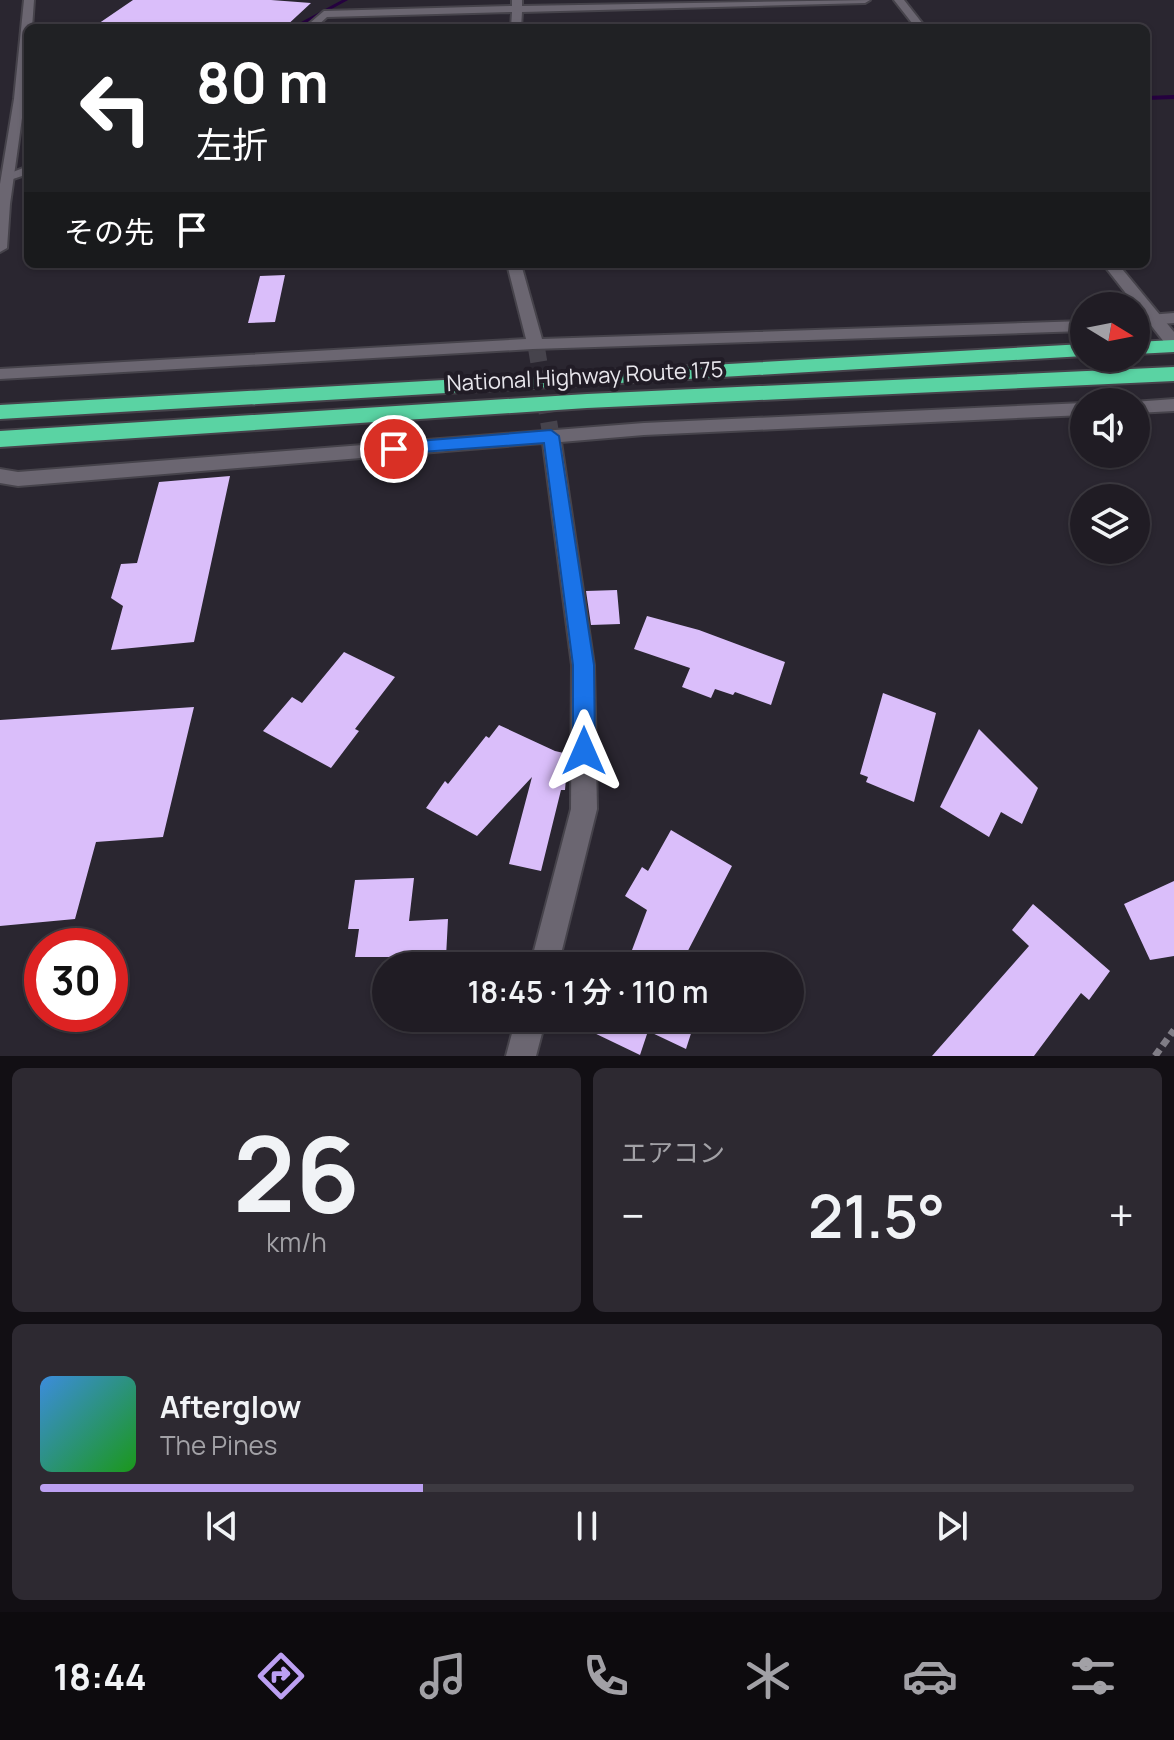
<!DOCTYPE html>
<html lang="ja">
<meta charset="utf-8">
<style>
body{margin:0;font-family:Manrope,"Noto Sans JP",sans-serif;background:#2d2931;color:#f1f3f6;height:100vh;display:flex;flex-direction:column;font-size:30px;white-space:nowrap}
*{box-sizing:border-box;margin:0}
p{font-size:26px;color:#a2a1a6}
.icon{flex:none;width:44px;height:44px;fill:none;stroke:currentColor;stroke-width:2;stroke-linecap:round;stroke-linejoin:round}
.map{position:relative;height:1056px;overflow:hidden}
.sheet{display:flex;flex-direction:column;gap:12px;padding:12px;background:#120f14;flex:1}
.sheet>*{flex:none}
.hud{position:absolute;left:24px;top:24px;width:1126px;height:244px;border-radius:12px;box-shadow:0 2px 6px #0004,0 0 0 2px #3d3a41;background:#202124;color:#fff;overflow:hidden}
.needle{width:52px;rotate:100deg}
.fabs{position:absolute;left:1070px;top:292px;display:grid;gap:16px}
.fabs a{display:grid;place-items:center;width:80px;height:80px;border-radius:50%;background:#201c24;box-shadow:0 2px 6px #0004,0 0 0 2px #3d3a41;font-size:40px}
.speed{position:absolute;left:24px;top:928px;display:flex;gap:16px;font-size:40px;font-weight:700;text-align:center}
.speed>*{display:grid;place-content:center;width:104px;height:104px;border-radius:50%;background:#201c24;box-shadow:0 2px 6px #0004,0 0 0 2px #3d3a41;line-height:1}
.speed .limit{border:12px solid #d22;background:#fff;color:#111}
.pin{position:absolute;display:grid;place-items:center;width:68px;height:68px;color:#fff;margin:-34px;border:4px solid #fff;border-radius:50%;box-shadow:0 2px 8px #0007}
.me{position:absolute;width:88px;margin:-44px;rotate:0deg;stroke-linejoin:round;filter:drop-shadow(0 0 6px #0008)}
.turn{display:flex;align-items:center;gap:28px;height:168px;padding:0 40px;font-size:36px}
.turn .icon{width:104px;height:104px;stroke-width:2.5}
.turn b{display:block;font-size:56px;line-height:68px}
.then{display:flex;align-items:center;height:76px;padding:0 40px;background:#0003;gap:16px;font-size:30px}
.big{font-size:60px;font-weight:600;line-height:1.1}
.sheet .card{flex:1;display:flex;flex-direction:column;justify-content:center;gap:12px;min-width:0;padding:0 28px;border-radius:12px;background:#2d2931}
.sheet .dial{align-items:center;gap:0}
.dial b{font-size:104px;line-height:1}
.song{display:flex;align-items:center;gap:24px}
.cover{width:96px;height:96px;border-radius:12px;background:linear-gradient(135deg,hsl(210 70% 55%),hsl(120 70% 35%))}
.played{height:8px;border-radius:4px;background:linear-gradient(90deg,#bca0f2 35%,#3d3a41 35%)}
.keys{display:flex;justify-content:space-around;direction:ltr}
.heat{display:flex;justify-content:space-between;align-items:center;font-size:44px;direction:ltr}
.sheet .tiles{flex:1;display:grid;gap:12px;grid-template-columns:1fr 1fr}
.card:last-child{grid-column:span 2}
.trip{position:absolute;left:372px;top:952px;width:432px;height:80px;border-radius:40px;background:#201c24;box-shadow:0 2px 6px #0004,0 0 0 2px #3d3a41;font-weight:600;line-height:80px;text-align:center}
.dock{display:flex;height:128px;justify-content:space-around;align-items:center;background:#0d0b0e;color:#a2a1a6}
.dock .icon{width:56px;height:56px}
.dock .on{color:#bca0f2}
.dock b{font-size:36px;color:#f1f3f6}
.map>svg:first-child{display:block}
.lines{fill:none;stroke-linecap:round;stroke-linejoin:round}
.stream{fill:#25013f;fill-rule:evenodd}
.building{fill:#dabefa}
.street-tunnel{stroke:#46434c;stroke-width:17;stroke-dasharray:17 9;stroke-linecap:butt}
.street-casing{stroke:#46434b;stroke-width:4}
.secondary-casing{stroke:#46434b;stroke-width:4}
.highway-casing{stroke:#46434b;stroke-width:4}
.path{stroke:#807d86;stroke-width:7;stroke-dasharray:8 5;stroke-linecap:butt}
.street{fill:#6b6671;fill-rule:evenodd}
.secondary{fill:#6b6671;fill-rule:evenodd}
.highway{fill:#5ad3a3;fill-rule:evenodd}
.route{fill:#1a73e8;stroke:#114b97;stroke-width:2}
.labels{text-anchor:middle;stroke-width:8;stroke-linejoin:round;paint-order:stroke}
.street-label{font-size:22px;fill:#e8e6ec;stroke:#211c26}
</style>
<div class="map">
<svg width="1174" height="1056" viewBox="0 0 1174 1056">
<rect width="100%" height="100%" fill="#2a2630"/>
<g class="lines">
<path class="stream" d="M342 0H348L297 28H290Z
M1174 95V99L1146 100V96Z"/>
</g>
<path class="building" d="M133 0H271L311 3 284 28H92Z
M285 275 275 322 248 323 260 276Z
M230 476 194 642 111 650 123 606 111 598 121 564 137 563 159 482Z
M617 590 620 624 591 625 586 591Z
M647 616 699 630 785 662 771 705 735 692 733 695 715 689 711 698 682 687 690 668 634 649Z
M344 652 395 677 355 729 359 731 331 768 263 731 292 697 302 703Z
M883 693 936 713 914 802 866 782 868 777 860 774Z
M194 707 163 837 96 842 75 919 0 926V720Z
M499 725 555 751 568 754 565 790H561L541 871 509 864 532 777 477 836 426 808 445 781 448 784 486 736 489 738Z
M979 729 1038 788 1022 824 1001 812 989 837 940 807Z
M671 830 732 866 680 966H626L647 910 625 896 642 867 648 871Z
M414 878 409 921 448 919 446 957H355L359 929H348L355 880Z
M1174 881V956L1150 960 1124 904Z
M1033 904 1110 971 1089 1000 1081 993 1034 1056H932L1029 946 1012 930Z
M563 1018H696L686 1049 648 1031 640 1055Z"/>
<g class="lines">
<path class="street-tunnel" d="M536 345 551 436"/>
<g class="street-casing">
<path id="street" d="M512 0H522V6L870 0 865 3 522 12 521 28H511L512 12 327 17 315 28H304L324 11 512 6Z
M28 166V174L10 180 3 176Z
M507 264H521L542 339 1084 321V331L533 349 0 379V369L526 339Z
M1174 313V323L1136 326V316Z
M1174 399V411L1136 413V402H1133Z
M1084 403V415L644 435 561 442 594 665 597 809 558 966H530L571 809 572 665 543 443 18 486 0 483V469L18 472 644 423Z
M516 1018H546L536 1056H506Z"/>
</g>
<g class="secondary-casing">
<path id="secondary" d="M24 0H34L32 28H28V75L10 204 7 248 0 252V184L14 99Z
M894 0H904L926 28H916Z
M1103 264H1118L1174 332V348L1168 347Z"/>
</g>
<g class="highway-casing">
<path id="highway" d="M1174 340V352L1136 354V342Z
M1084 344V356L0 419V405Z
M1174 367V381L587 408 0 447V431L587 394Z"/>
</g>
<path class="path" d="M1155 1056 1174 1030"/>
<use href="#street" class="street"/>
<use href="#secondary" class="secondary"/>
<use href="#highway" class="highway"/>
</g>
<path class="route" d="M551 430 559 436 594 665 595 751 592 758 584 761 576 758 573 751V665L544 443 394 454 386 449 394 443Z"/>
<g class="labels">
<g class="street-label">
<text transform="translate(585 376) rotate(-3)" y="8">National Highway Route 175</text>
</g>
</g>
</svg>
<div class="fabs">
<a><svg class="needle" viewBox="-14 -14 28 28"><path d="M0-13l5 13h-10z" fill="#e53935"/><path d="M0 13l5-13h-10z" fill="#a2a1a6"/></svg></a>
<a><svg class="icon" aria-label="sound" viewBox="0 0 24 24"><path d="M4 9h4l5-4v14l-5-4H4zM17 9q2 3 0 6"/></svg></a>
<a><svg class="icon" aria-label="layers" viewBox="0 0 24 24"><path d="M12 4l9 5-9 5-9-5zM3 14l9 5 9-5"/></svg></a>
</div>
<div class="speed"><div class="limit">30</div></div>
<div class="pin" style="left:394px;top:449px;background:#d93025"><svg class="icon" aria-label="arrive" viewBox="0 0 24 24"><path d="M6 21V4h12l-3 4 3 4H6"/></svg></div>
<svg class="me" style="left:584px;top:751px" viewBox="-20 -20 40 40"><path d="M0-17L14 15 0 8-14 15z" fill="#1a73e8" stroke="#fff" stroke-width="4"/></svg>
<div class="trip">18:45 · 1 分 · 110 m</div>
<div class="hud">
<div class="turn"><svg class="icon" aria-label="left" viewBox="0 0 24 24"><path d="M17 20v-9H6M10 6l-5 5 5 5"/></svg><div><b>80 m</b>左折</div></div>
<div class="then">その先<svg class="icon" aria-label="arrive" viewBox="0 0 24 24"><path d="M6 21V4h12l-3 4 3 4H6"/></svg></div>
</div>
</div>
<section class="sheet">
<div class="tiles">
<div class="card dial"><b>26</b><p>km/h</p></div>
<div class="card"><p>エアコン</p>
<div class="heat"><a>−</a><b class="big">21.5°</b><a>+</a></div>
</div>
<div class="card">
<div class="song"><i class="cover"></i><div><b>Afterglow</b><p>The Pines</p></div></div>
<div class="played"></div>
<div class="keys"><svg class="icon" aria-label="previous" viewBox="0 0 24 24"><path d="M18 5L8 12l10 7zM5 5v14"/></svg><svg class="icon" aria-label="pause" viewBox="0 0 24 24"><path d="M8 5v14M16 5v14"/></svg><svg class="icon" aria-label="next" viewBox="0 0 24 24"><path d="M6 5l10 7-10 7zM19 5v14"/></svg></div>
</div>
</div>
</section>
<nav class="dock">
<b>18:44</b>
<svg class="icon on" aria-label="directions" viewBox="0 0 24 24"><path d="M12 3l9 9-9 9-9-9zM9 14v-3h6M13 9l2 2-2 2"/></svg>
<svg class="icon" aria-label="music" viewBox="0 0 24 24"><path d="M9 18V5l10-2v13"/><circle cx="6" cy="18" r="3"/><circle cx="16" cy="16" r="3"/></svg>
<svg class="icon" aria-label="phone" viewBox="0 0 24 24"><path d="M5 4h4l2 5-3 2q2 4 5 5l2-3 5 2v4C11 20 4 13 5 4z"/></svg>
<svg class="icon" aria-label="climate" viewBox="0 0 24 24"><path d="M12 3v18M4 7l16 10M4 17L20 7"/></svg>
<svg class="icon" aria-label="car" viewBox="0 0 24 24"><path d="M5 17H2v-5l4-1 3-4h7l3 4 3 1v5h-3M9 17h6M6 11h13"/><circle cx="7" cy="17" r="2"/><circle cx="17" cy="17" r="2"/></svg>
<svg class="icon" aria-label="filters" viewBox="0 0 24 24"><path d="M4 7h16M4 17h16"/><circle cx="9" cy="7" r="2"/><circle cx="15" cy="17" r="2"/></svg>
</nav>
